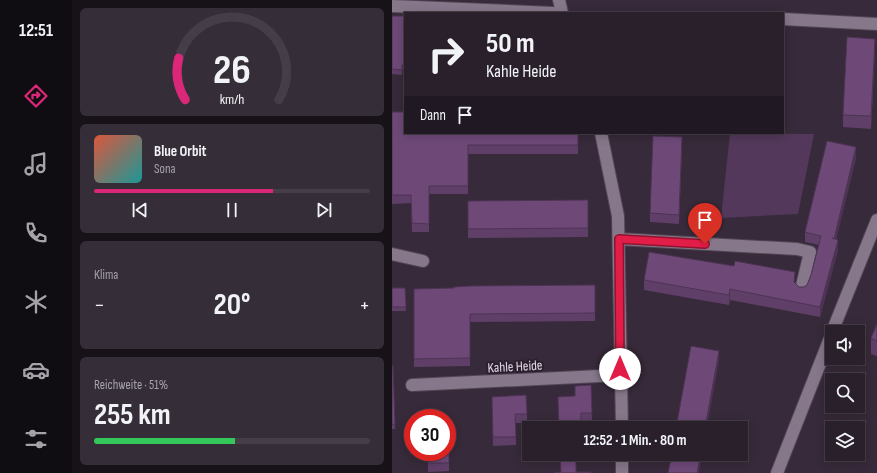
<!DOCTYPE html>
<html lang="de">
<meta charset="utf-8">
<style>
body{margin:0;font-family:"Sofia Sans Condensed",sans-serif;background:#352d38;color:#f1f3f6;height:100vh;display:flex;flex-direction:column;font-size:15px;white-space:nowrap}
*{box-sizing:border-box;margin:0}
p{font-size:13px;color:#a5a3a9}
.icon{flex:none;width:22px;height:22px;fill:none;stroke:currentColor;stroke-width:2;stroke-linecap:round;stroke-linejoin:round}
.map{position:relative;flex:1;overflow:hidden}
.sheet{display:flex;flex-direction:column;gap:8px;padding:8px;background:#171218;width:320px}
.sheet>*{flex:none}
.banner{position:absolute;left:12px;top:12px;width:380px;height:122px;border-radius:0px;box-shadow:0 2px 10px #0003,0 0 0 1px #453e48;background:#29202c;color:#f1f3f6;overflow:hidden}
.controls{position:absolute;left:433px;top:325px;display:grid;gap:8px}
.controls a{display:grid;place-items:center;width:40px;height:40px;border-radius:0px;background:#29202c;box-shadow:0 2px 10px #0003,0 0 0 1px #453e48;font-size:20px}
.speed{position:absolute;left:12px;top:409px;display:flex;gap:8px;font-size:20px;font-weight:700;text-align:center}
.speed>*{display:grid;place-content:center;width:52px;height:52px;border-radius:50%;background:#29202c;box-shadow:0 2px 10px #0003,0 0 0 1px #453e48;line-height:1}
.speed .limit{border:6px solid #d22;background:#fff;color:#111}
.pin{position:absolute;display:grid;place-items:center;width:34px;height:34px;color:#fff;margin:-41px -17px;border-radius:50% 50% 50% 0;rotate:-45deg;box-shadow:0 0 4px #0007}
.pin .icon{rotate:45deg}
.me{position:absolute;width:44px;margin:-22px;rotate:0deg;stroke-linejoin:round;filter:drop-shadow(0 0 3px #0008)}
.turn{display:flex;align-items:center;gap:14px;height:84px;padding:0 16px;font-size:18px}
.turn .icon{width:52px;height:52px;stroke-width:2.5}
.turn b{display:block;font-size:28px;line-height:34px}
.then{display:flex;align-items:center;height:38px;padding:0 16px;background:#0003;gap:8px;font-size:15px}
.big{font-size:30px;font-weight:700;line-height:1.1}
.sheet .widget{flex:1;display:flex;flex-direction:column;justify-content:center;gap:6px;min-width:0;padding:0 14px;border-radius:6px;background:#352d38}
.sheet .dial{align-items:center;gap:0}
.dial svg{height:104px;overflow:visible;fill:none;stroke:#453e48;stroke-width:7;stroke-linecap:round;text-anchor:middle}
.dial text{fill:#f1f3f6;stroke:none}
.song{display:flex;align-items:center;gap:12px}
.cover{width:48px;height:48px;border-radius:6px;background:linear-gradient(135deg,hsl(10 70% 55%),hsl(180 70% 35%))}
.played{height:4px;border-radius:2px;background:linear-gradient(90deg,#db2777 65%,#453e48 65%)}
.keys{display:flex;justify-content:space-around;direction:ltr}
.heat{display:flex;justify-content:space-between;align-items:center;font-size:22px;direction:ltr}
.charge{height:6px;border-radius:3px;background:linear-gradient(90deg,#34c759 51%,#453e48 0)}
.trip{position:absolute;left:130px;top:421px;width:226px;height:40px;border-radius:0px;background:#29202c;box-shadow:0 2px 10px #0003,0 0 0 1px #453e48;font-weight:700;line-height:40px;text-align:center}
main{display:flex;flex:1;min-height:0}
.menu{display:flex;flex-direction:column;width:72px;justify-content:space-around;align-items:center;background:#100d12;color:#a5a3a9}
.menu .icon{width:28px;height:28px}
.menu .current{color:#db2777}
.menu b{font-size:18px;color:#f1f3f6}
.map>svg:first-child{display:block}
.green{fill:#53385b}
.lines{fill:none;stroke-linecap:round;stroke-linejoin:round}
.minor-casing{stroke:#514654;stroke-width:14}
.minor{stroke:#86778a;stroke-width:12}
.wall{fill:#5f3f67}
.shaded-wall{fill:#4d3354}
.building{fill:#6e4978;stroke:#4d3354}
.route-casing{stroke:#92132f;stroke-width:10}
.route{stroke:#e11d48;stroke-width:7}
.labels{text-anchor:middle;stroke-width:4;stroke-linejoin:round;paint-order:stroke}
.street-label{font-size:14px;fill:#e2dae5;stroke:#2c2030}
</style>
<main>
<nav class="menu">
<b>12:51</b>
<svg class="icon current" aria-label="directions" viewBox="0 0 24 24"><path d="M12 3l9 9-9 9-9-9zM9 14v-3h6M13 9l2 2-2 2"/></svg>
<svg class="icon" aria-label="music" viewBox="0 0 24 24"><path d="M9 18V5l10-2v13"/><circle cx="6" cy="18" r="3"/><circle cx="16" cy="16" r="3"/></svg>
<svg class="icon" aria-label="phone" viewBox="0 0 24 24"><path d="M5 4h4l2 5-3 2q2 4 5 5l2-3 5 2v4C11 20 4 13 5 4z"/></svg>
<svg class="icon" aria-label="climate" viewBox="0 0 24 24"><path d="M12 3v18M4 7l16 10M4 17L20 7"/></svg>
<svg class="icon" aria-label="car" viewBox="0 0 24 24"><path d="M5 17H2v-5l4-1 3-4h7l3 4 3 1v5h-3M9 17h6M6 11h13"/><circle cx="7" cy="17" r="2"/><circle cx="17" cy="17" r="2"/></svg>
<svg class="icon" aria-label="filters" viewBox="0 0 24 24"><path d="M4 7h16M4 17h16"/><circle cx="9" cy="7" r="2"/><circle cx="15" cy="17" r="2"/></svg>
</nav>
<section class="sheet">
<div class="widget dial"><svg viewBox="0 0 100 80">
<path d="M14 69A42 42 0 1 1 86 69"/>
<path d="M14 69A42 42 0 0 1 9 37" stroke="#db2777"/>
<text x="50" y="56" font-size="32" font-weight="700">26</text>
<text x="50" y="72" font-size="11">km/h</text>
</svg></div>
<div class="widget">
<div class="song"><i class="cover"></i><div><b>Blue Orbit</b><p>Sona</p></div></div>
<div class="played"></div>
<div class="keys"><svg class="icon" aria-label="previous" viewBox="0 0 24 24"><path d="M18 5L8 12l10 7zM5 5v14"/></svg><svg class="icon" aria-label="pause" viewBox="0 0 24 24"><path d="M8 5v14M16 5v14"/></svg><svg class="icon" aria-label="next" viewBox="0 0 24 24"><path d="M6 5l10 7-10 7zM19 5v14"/></svg></div>
</div>
<div class="widget"><p>Klima</p>
<div class="heat"><a>−</a><b class="big">20°</b><a>+</a></div>
</div>
<div class="widget"><p>Reichweite · 51%</p><b class="big">255 km</b><div class="charge"></div></div>
</section>
<div class="map">
<svg width="485" height="473" viewBox="0 0 485 473">
<rect width="100%" height="100%" fill="#372a3a"/>
<path class="green" d="M338 133 422 134 406 214 329 218Z"/>
<g class="lines">
<g class="minor-casing">
<path id="minor" d="M167 0 170 13
M0 6 161 13
M391 19 485 24
M209 133 226 216 230 428
M227 239 405 249 418 252 409 290
M0 254 31 261
M440 332 485 220
M20 385 228 375
M230 473V454
M385 473 440 333"/>
</g>
<use href="#minor" class="minor"/>
</g>
<path class="wall" d="M0 16H13V70H10V75L0 74Z
M483 51 479 129 451 127V115Z
M0 112 13 133H186V154H76V194H37V232H20L19 203 0 204Z
M290 146 287 224 258 222V213Z
M464 158 444 239 446 250 428 317 338 300 337 305 252 290V280L403 283 407 287H412L415 285 419 275 427 245 413 242V232Z
M196 200V237L76 238V201Z
M203 285V321L78 322V366L22 367V289Z
M0 288H13L14 311H0Z
M485 324V356L479 354V338Z
M0 366H1L3 429H0Z
M199 385 200 421H189V428H167L166 397 183 396Z
M100 405 135 414V423H124V445L101 446Z
M36 452 57 463V471L36 472Z"/>
<path class="shaded-wall" d="M483 39V51L479 129V116Z
M290 137V146L287 224V215Z
M464 147V158L442 249V239Z
M446 240V250L428 317V307Z
M338 289V300L337 305V295Z
M327 351V360L315 428H313Z
M309 454H310L307 473H305Z"/>
<path class="building" d="M0 16H13V65H10V70L0 69Z
M455 37 483 39 479 116 451 115Z
M0 112H13V133H186V145H76V186H37V224L20 223 19 195H0Z
M261 136 290 137 287 215 258 213Z
M435 141 464 147 442 239 440 238 446 240 428 307 338 289 337 295 252 280 257 252 342 266 343 261 403 272 402 282 407 287H412L415 285 419 275 429 236 413 232Z
M196 200V228L76 229V201Z
M203 285V313L78 314V358L22 359V289L62 288V287L78 286Z
M0 288H13L14 307H0Z
M485 324V341L479 338Z
M299 346 327 351 313 428H284Z
M0 366H1L3 424 0 425Z
M199 385 200 413H189V428H167L166 397 183 396V386Z
M134 395 135 414H123L124 437H101L100 397Z
M55 434H57V463H36V452H55Z
M168 454H184V472H199V473H162L169 472Z
M280 454H309L305 473H276Z"/>
<g class="lines">
<g class="route-casing">
<path id="route" d="M228 369 227 239 313 244"/>
</g>
<use href="#route" class="route"/>
</g>
<g class="labels">
<g class="street-label">
<text transform="translate(123 366) rotate(-3)" y="5">Kahle Heide</text>
</g>
</g>
</svg>
<div class="controls">
<a><svg class="icon" aria-label="sound" viewBox="0 0 24 24"><path d="M4 9h4l5-4v14l-5-4H4zM17 9q2 3 0 6"/></svg></a>
<a><svg class="icon" aria-label="search" viewBox="0 0 24 24"><circle cx="10" cy="10" r="6"/><path d="M15 15l6 6"/></svg></a>
<a><svg class="icon" aria-label="layers" viewBox="0 0 24 24"><path d="M12 4l9 5-9 5-9-5zM3 14l9 5 9-5"/></svg></a>
</div>
<div class="speed"><div class="limit">30</div></div>
<div class="pin" style="left:313px;top:244px;background:#d93025"><svg class="icon" aria-label="arrive" viewBox="0 0 24 24"><path d="M6 21V4h12l-3 4 3 4H6"/></svg></div>
<svg class="me" style="left:228px;top:369px" viewBox="-20 -20 40 40"><circle r="19" fill="#fff"/><path d="M0-13L10 11 0 6-10 11z" fill="#e11d48"/></svg>
<div class="trip">12:52 · 1 Min. · 80 m</div>
<div class="banner">
<div class="turn"><svg class="icon" aria-label="right" viewBox="0 0 24 24"><path d="M7 20v-9h11M14 6l5 5-5 5"/></svg><div><b>50 m</b>Kahle Heide</div></div>
<div class="then">Dann<svg class="icon" aria-label="arrive" viewBox="0 0 24 24"><path d="M6 21V4h12l-3 4 3 4H6"/></svg></div>
</div>
</div>
</main>
